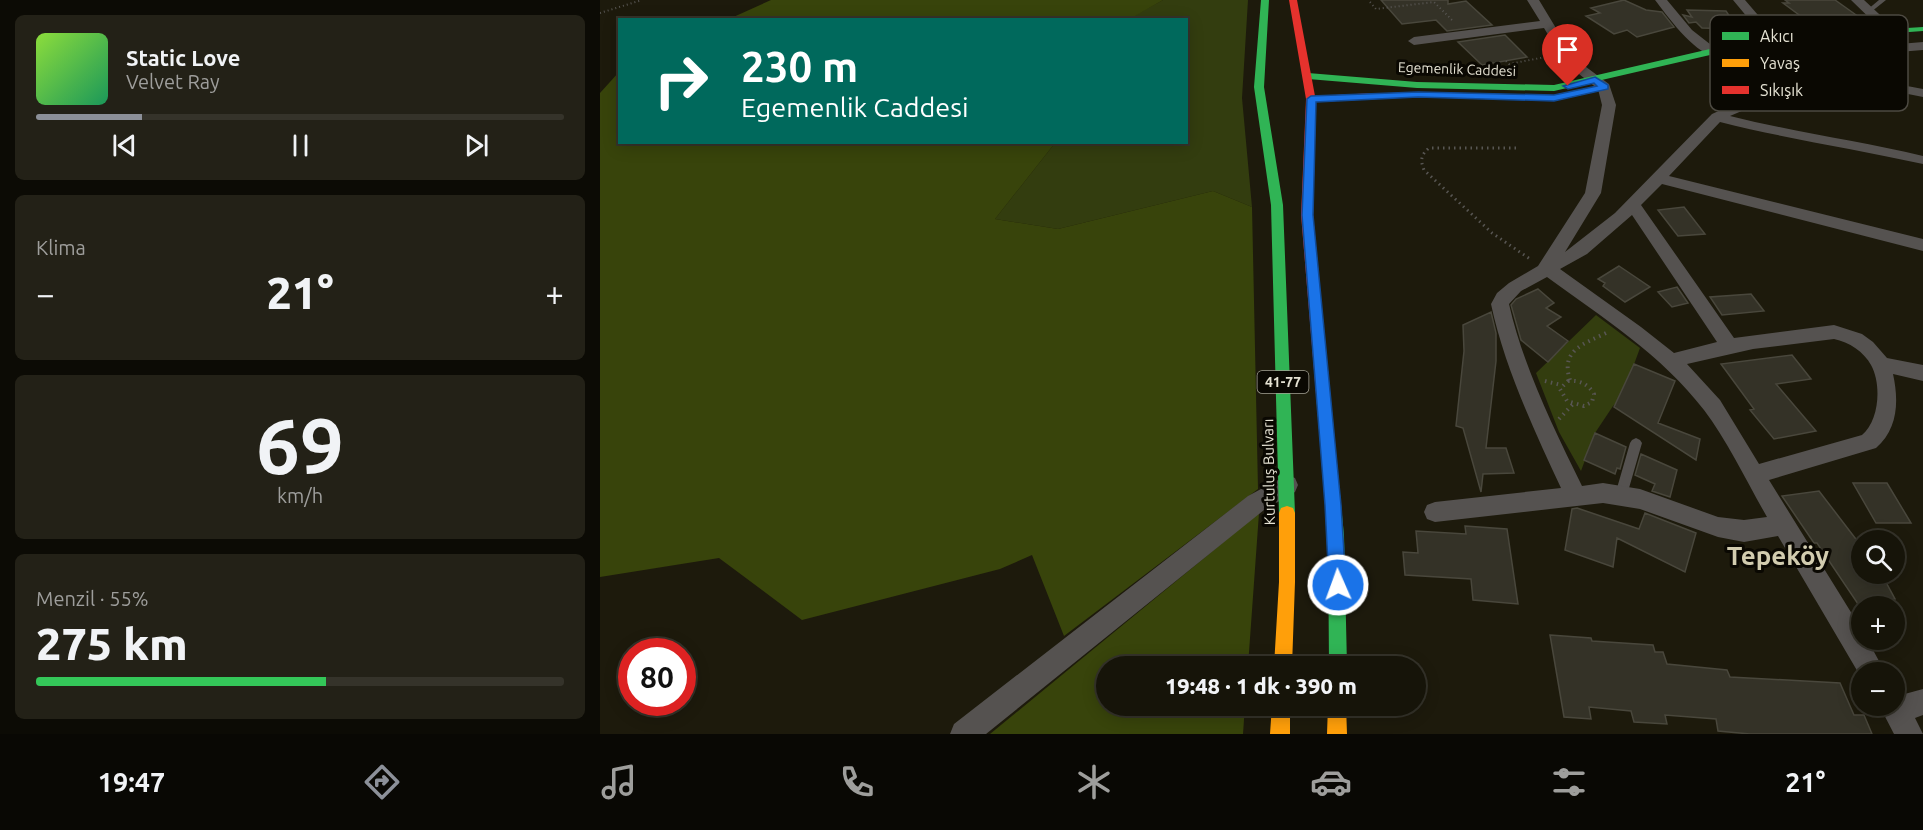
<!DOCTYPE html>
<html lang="tr">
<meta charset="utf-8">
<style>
body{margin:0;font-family:Ubuntu,sans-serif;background:#232117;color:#f1f3f6;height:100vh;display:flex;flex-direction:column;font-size:22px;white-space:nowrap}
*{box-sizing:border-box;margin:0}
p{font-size:20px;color:#9e9e9c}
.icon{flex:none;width:33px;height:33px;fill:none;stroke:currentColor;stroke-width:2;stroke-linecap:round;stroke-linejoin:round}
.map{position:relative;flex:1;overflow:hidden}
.sheet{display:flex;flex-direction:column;gap:15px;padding:15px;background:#0c0b05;width:600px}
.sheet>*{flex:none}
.top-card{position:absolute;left:18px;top:18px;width:570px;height:126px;border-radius:0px;box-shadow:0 3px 15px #0003,0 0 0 2px #35332a;background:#00695c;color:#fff;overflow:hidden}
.controls{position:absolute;left:1251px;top:530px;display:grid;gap:12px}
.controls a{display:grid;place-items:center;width:54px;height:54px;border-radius:50%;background:#161409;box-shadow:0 3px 15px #0003,0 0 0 2px #35332a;font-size:30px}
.speed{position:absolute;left:18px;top:638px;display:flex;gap:12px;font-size:30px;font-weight:700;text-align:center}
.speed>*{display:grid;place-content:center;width:78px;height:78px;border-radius:50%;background:#161409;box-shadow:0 3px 15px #0003,0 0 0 2px #35332a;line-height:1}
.speed .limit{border:9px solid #d22;background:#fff;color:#111}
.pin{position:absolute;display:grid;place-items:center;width:51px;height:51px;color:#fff;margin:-62px -26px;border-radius:50% 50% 50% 0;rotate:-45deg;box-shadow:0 0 6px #0007}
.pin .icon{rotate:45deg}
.me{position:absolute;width:66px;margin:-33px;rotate:358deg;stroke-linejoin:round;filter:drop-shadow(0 0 4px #0008)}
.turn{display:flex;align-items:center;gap:21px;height:126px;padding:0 24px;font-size:27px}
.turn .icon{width:78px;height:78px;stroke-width:2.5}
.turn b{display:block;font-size:42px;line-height:51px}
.big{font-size:45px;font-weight:800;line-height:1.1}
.sheet .widget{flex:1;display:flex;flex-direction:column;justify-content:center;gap:9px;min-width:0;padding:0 21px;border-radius:9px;background:#232117}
.sheet .dial{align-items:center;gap:0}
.dial b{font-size:78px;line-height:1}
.song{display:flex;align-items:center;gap:18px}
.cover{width:72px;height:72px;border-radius:9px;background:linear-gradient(135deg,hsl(90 70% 55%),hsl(150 70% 35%))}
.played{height:6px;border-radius:3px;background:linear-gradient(90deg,#8c9099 20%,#35332a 20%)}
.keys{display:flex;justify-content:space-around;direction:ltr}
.heat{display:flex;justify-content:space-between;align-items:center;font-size:33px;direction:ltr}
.charge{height:9px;border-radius:4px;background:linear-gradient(90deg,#34c759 55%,#35332a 0)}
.trip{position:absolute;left:496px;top:656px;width:330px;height:60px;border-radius:30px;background:#161409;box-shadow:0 3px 15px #0003,0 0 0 2px #35332a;font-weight:800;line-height:60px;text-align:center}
.menu{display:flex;height:96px;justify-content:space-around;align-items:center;background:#090804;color:#9e9e9c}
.menu .icon{width:42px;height:42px}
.menu .selected{color:#8c9099}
.menu b{font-size:27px;color:#f1f3f6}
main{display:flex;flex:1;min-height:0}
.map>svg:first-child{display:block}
.green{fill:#333d0f}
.forest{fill:#38440b}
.building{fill:#343227;stroke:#49473c;stroke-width:1.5}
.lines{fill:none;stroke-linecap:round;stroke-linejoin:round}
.path-far2{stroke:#585653;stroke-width:2;stroke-dasharray:1 3;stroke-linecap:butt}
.path-far1{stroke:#585653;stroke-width:3;stroke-dasharray:1.5 4;stroke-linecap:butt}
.path{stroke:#585653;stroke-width:4;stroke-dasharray:1.5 4.5;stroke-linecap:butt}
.lane{fill:#555250;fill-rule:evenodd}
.street{fill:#555250;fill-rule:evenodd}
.fast{fill:#30b455;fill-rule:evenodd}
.slow{fill:#ff9f0a;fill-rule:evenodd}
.jam{fill:#e5322d;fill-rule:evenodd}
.route{fill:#1a73e8;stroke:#114b97;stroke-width:1.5}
.labels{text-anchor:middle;stroke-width:6;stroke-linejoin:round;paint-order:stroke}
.far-street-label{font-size:14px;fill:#e5e2d3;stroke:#0a0802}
.shield{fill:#0a0802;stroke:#a3a194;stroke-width:1.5}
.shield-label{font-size:14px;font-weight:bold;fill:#e5e2d3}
.street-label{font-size:15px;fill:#e5e2d3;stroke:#0a0802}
.near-district-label{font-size:26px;font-weight:bold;fill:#d2ccaf;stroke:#0a0802}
.key{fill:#0a0802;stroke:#4c4941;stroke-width:1.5}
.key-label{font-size:16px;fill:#e5e2d3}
</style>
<main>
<section class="sheet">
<div class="widget">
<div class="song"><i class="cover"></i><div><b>Static Love</b><p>Velvet Ray</p></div></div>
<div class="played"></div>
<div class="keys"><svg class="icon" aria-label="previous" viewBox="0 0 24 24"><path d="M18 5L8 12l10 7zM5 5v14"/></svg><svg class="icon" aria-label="pause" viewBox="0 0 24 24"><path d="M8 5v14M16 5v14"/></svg><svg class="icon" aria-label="next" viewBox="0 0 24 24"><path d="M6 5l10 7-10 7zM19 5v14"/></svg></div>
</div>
<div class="widget"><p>Klima</p>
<div class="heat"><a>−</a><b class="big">21°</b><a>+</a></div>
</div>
<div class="widget dial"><b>69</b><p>km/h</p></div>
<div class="widget"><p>Menzil · 55%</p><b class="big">275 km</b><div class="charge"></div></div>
</section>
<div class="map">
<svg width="1323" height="734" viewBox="0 0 1323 734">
<rect width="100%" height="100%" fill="#1d1a0c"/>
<path class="green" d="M563 0H648L642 98 652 207 613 191 458 229 395 219 455 143 586 142V20L528 19Z
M996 315 1040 348 1022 397 1013 406 995 433 981 471 959 432 936 373Z"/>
<path class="forest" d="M171 0H563L528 20 129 19Z
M19 72 20 142 455 143 395 219 458 229 613 191 652 207 658 489 464 636 432 555 400 569 202 620 119 558 0 577V93Z
M659 513 648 666H507V705H645L643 734H390Z"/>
<path class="building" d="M781 0H848V4L866 1 892 25 847 31 836 20 802 24Z
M1024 0 1046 10 1062 12 1074 27 1037 37 1027 30 1014 34 986 16 1000 13 991 8Z
M1185 0H1235L1259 17 1206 20 1183 3H1189Z
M1087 10 1126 11 1138 29 1102 28 1096 22 1089 23 1083 15 1092 17Z
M905 35 927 57 882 65 858 42Z
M1084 207 1105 234 1078 236 1058 210Z
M1019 266 1050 287 1025 302 1003 286 1005 283 998 279Z
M1077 287 1088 303 1072 307 1058 292Z
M938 289 954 303 946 308 961 317 947 326 968 341 948 362 921 340 911 305 916 299Z
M1151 294 1164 311 1122 315 1110 297Z
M891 312 896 333V361L886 448H906L914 473 883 474 881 492 863 428 856 426 864 351 863 325Z
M1192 355 1211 379 1176 384 1216 431 1174 439 1150 410 1154 409 1121 364Z
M1034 364 1075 381 1058 423 1100 439 1096 460 1014 407Z
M995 433 1026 447 1020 469 1017 468 1015 474 984 460Z
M1041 454 1077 470 1070 497 1052 491 1055 484 1035 475Z
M1253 483H1287L1311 523H1276Z
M1219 491 1262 547V573H1281L1295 599 1258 604 1217 543H1214L1182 496Z
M977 508 1039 529 1045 513 1096 533 1085 572 1017 538 1013 567 965 550 972 509Z
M865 526 907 529 918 604 873 600 871 579 805 575 803 552 818 553 816 531 866 534Z
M950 635 991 638 992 641 1053 645 1055 652H1063L1067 664 1127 670 1130 677 1240 683 1254 715H1264L1272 734H1150L1118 731 1116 719 1065 715 1067 724 1034 722 1031 711 989 707 991 719 964 717Z"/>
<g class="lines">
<path class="path-far2" d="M770 2 776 9 834 2 853 21
M0 13 42 0
M906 61 909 64 951 56"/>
<path class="path-far1" d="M916 148H829C821 155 820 160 824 170L892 233 930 259"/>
<path class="path" d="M970 380C960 350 984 344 1006 333
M945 381 961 385
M968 381C980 380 988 384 994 394L992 402 984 406 967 401 960 389Z
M959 419 973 404"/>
<path class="lane" d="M1279 0H1286L1271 12H1267V10Z
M1036 438 1040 440 1042 443 1027 495 1025 499 1021 500 1017 499 1015 495 1030 443 1032 440Z"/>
<path class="street" d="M927 0H939L974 58 1009 84 1016 105 1001 193 965 252 1015 213 1112 114 1134 104 1236 77 1197 48 1195 45 1197 42H1205L1216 51 1323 42V50L1225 58C1253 80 1288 82 1323 89V97L1248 82 1144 110 1130 116C1194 132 1259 141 1323 156V164C1255 149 1187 139 1120 122L1069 176 1323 239V251L1062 184 1041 205 1134 338 1234 325 1262 334 1273 342 1287 358 1323 365V381L1293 374C1299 401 1298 429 1276 448L1169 480 1262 630V639H1267L1285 672H1262V679L1178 536 1144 542 1118 537 1040 509 1003 503 835 522 827 519 824 512 827 505 835 502 961 488C934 430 904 366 891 304L897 293 909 283 938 266 985 193 1002 105 998 89 965 63 944 28 814 45 808 41 814 37 940 21ZM1032 215 1117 342 1074 353 1041 327 960 269 987 254ZM947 277C1002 317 1062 355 1104 410 1127 440 1148 484 1167 517L1144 520 1118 517 1040 489 1003 483 982 486C954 429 923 366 909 304L921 291ZM1234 339C1249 342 1264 352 1271 365 1282 385 1279 421 1262 435L1159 464 1120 400 1087 364 1153 349Z
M1055 0H1067L1092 30 1115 48 1117 51 1115 54C1097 58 1066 14 1055 0Z
M1133 0H1145L1176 36V42H1168Z
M1251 0H1264L1293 27V33H1285Z
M687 475 695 478 698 485 695 492 664 510 386 734H350L354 724 648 496Z
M1323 689V715L1315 718 1323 734H1294L1279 705H1294V693L1301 695Z"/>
<path class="fast" d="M661 0H669L664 87 683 205 695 513 693 518 687 520 681 518 679 513 671 205 654 87Z
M1323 27V31L1162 43 954 91 817 88 708 79 703 76 708 73 817 82 954 85 1162 37Z
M723 389 728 390 730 394 744 535 747 666H729L728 535 716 394 718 390Z"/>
<path class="slow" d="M687 506 693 508 695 513V582L692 666H674L679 582V513L681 508Z
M672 705H690V734H670Z
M728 705H746L747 734H727Z"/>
<path class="jam" d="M689 0H697L715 96 776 93 781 96 776 99 716 102 713 215 730 394 728 398H718L716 394 701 215 706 99Z"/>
</g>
<path class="route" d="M995 77 1008 85V89L954 101 818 97 716 102 713 215 741 505 746 585 744 591 738 593 732 591 729 585 725 505 702 215 707 99 711 96 818 92 954 95 997 86 994 83 968 89 963 86Z"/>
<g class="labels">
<g class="far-street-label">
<text transform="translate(857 69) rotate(2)" y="5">Egemenlik Caddesi</text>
</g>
<rect class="shield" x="657.5" y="371" width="51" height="22" rx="4.5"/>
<g class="shield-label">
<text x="683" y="387">41-77</text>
</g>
<g class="street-label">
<text transform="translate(669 472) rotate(-91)" y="5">Kurtuluş Bulvarı</text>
</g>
<g class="near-district-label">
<text x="1178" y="565">Tepeköy</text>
</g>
</g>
<rect x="1110" y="15" width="198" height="96" rx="9" class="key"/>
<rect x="1122" y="32" width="27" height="8" fill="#30b455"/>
<rect x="1122" y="59" width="27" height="8" fill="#ff9f0a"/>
<rect x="1122" y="86" width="27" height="8" fill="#e5322d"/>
<g class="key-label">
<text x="1160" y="42">Akıcı</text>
<text x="1160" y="69">Yavaş</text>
<text x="1160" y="96">Sıkışık</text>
</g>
</svg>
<div class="controls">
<a><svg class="icon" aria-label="search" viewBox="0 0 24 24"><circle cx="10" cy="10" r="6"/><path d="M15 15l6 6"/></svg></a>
<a>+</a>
<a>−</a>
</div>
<div class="speed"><div class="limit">80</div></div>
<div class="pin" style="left:968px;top:86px;background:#d93025"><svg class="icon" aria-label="arrive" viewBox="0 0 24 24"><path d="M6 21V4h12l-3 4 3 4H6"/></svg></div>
<svg class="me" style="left:738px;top:585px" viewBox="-20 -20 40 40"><circle r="17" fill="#1a73e8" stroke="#fff" stroke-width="3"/><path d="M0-11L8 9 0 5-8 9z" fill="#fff"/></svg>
<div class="trip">19:48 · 1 dk · 390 m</div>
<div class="top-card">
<div class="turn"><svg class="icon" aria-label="right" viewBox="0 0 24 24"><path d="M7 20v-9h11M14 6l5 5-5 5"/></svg><div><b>230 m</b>Egemenlik Caddesi</div></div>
</div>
</div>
</main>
<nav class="menu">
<b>19:47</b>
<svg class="icon selected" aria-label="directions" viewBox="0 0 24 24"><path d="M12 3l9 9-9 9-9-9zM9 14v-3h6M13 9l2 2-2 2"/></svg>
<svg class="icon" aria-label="music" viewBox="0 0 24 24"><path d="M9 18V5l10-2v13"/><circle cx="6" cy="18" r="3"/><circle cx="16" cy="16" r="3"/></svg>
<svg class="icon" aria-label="phone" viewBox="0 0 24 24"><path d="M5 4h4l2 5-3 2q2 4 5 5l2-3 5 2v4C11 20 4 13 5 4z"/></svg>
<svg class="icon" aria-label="climate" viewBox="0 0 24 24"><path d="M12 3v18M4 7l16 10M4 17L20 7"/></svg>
<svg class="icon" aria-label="car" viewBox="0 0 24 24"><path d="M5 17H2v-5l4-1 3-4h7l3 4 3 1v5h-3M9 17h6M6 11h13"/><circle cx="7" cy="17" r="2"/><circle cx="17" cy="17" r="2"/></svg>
<svg class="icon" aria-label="filters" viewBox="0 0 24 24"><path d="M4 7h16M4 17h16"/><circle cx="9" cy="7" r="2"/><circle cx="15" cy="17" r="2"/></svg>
<b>21°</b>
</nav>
